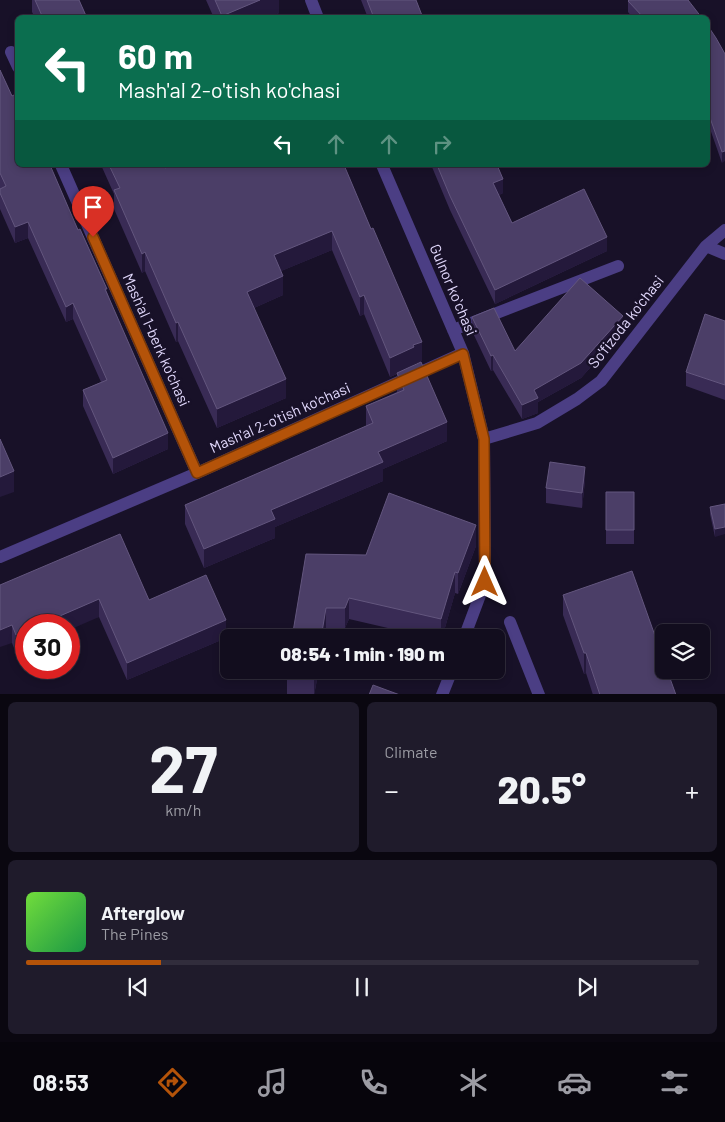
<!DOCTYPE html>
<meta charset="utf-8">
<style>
body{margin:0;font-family:Barlow,sans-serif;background:#1f1b2b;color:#f1f3f6;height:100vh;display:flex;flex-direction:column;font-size:19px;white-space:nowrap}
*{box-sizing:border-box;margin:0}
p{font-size:16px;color:#9c9ca4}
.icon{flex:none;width:28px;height:28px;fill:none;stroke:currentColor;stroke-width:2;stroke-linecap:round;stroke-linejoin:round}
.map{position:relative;height:694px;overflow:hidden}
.details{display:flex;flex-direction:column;gap:8px;padding:8px;background:#0a0710;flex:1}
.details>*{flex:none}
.top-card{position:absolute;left:15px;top:15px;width:695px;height:152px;border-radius:8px;box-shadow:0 2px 8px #0003,0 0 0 1px #312d3c;background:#0b6e4f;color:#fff;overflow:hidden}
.buttons{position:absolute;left:655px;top:624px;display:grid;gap:10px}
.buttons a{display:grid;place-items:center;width:55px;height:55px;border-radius:8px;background:#120d1e;box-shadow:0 2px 8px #0003,0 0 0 1px #312d3c;font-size:25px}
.speed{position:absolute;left:15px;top:614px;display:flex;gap:10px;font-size:25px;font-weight:700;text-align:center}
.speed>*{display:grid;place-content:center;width:65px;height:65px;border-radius:50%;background:#120d1e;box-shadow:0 2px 8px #0003,0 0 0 1px #312d3c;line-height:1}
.speed .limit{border:8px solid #d22;background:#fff;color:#111}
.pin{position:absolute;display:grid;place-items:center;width:42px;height:42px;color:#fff;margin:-51px -21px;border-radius:50% 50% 50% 0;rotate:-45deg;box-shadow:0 0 5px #0007}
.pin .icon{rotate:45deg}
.me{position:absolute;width:55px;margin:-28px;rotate:0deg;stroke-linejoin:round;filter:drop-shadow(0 0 4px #0008)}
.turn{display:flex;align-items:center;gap:18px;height:105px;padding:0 20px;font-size:22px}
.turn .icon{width:65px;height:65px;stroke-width:2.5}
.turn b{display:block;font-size:35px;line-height:42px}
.lanes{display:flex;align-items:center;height:48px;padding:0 20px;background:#0003;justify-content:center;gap:25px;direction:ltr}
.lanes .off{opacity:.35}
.big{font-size:38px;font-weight:800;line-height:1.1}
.details .card{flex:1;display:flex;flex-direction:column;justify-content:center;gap:8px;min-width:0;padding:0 18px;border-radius:8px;background:#1f1b2b}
.details .dial{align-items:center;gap:0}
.dial b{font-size:65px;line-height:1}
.song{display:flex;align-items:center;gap:15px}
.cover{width:60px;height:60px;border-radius:8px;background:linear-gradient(135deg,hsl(100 70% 55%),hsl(140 70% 35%))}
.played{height:5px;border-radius:2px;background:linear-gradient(90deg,#b45309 20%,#312d3c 20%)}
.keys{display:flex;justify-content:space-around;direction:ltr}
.heat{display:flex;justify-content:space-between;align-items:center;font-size:28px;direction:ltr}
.details .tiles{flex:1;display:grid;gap:8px;grid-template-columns:1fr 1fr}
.card:last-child{grid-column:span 2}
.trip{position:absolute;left:220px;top:629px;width:285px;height:50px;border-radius:8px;background:#120d1e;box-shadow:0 2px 8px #0003,0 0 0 1px #312d3c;font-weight:800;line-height:50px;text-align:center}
.menu{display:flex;height:80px;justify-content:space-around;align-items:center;background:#07050c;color:#9c9ca4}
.menu .icon{width:35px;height:35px}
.menu .current{color:#b45309}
.menu b{font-size:22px;color:#f1f3f6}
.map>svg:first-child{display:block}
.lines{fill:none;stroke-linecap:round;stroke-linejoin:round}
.minor{stroke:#4b3e84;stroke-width:12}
.wall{fill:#392b55}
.shaded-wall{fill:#24193b}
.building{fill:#4b3e67;stroke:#63567e}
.route-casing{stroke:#753606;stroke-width:12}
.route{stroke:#b45309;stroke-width:9}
.labels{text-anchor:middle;stroke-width:5;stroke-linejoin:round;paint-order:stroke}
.street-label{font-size:15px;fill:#e2d9fd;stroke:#181128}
</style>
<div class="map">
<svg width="725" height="695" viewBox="0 0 725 695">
<rect width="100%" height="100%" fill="#181128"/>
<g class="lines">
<path class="minor" d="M311 0 318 18
M11 52 18 67
M61 165 197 473
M382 165 463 353 484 439 485 582 464 638
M706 246 725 254
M453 330 618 266
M484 439 537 423 577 399 601 381 706 246 725 230
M0 557 197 473 463 353
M510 622 539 695
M442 695 452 670"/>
</g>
<path class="wall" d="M32 0H79L87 18H35L32 12Z
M206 0H279V13L268 18H214Z
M361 0H416L423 18H368Z
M628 1 702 18H633L628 12Z
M708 26 725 54 722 163 708 123Z
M0 70 12 96 78 230 107 292 168 449 113 474 83 406V390L101 382 73 319 66 322 28 238 15 243 0 209Z
M101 165H164L165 168 344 165 422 361 414 364V365L447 441 383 469V481L275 527V538L204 568 185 524V505L366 426V406L397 392V374L390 377 364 314 360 316 332 250 281 271 283 295 254 308 286 398 217 428 178 341 176 342 145 271 142 273 114 209V194Z
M429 165H497L503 193 499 195 512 223 607 251 495 304 450 210 432 167 430 168Z
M472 317 515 351 623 331 581 378 538 402V413L522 419 493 370 491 371 472 331Z
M725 321V400L686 386V372Z
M585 481 582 508 546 503V488Z
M606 492H634V544H606Z
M725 504 715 537 710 514V507Z
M476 546 458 594 455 593 442 638H431L349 619 345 628H326L324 638H292L366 555Z
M0 585 149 600 226 638 127 680 99 617 26 625V648L16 653 12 643Z
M563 595 676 695H593L586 673 584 674 563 615Z
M287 670H319L314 695 287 694Z"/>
<path class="shaded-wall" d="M260 0H279V13L268 18H222V16Z
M725 151V161L722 163V152Z
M503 179V193L493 198V183Z
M28 222V238L15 243V227Z
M332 231V250L274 274V255Z
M607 237V251L495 304V290Z
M145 252V271L142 273V254Z
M283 276V295L247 311V292Z
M364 295V314L360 316V297Z
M73 303V319L66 322V307Z
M623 316V331L581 378 538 402V413L522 419V405L534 390Z
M178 322V341L176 342V323Z
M422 342V361L414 364V366L390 377V358L413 345Z
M493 355V370L491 371V356Z
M286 379V398L217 428V409Z
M447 422V441L383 469V481L275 527V538L204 568V549L271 510 378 452Z
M168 433V449L113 474V458Z
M585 467V481L582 508V493Z
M14 471V492L0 497V477Z
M476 525V546L458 594V573Z
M725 527V534L715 537V529Z
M455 572V593L442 638H441V619Z
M349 598V619L345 628V608Z
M99 599V617L69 630V625H39Z
M326 608V628L324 638H321Z
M226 620V638L127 680V663Z
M12 625V643L0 647V630Z
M26 631V648L16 653V635Z
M584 653H586V673L584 674Z
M315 670H319L314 695V679Z"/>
<path class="building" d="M35 0H79L87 18H43Z
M215 0H260L222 16Z
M367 0H416L423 18H374Z
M629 0H688L702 18H644L628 1Z
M708 26 716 38 725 54V151L722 152 708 112Z
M0 70 12 96 18 93V165H50L78 230 80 229 107 289H105L168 433 113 458 83 390 107 380 73 303 66 307 28 222 15 227 0 193V189L6 186 0 173Z
M109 165H164L165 168 172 165H344L371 229 373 228 422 342 413 345 414 347 390 358 364 295 360 297 332 231 274 255 283 276 247 292 286 379 217 409 178 322 176 323 145 252 142 254 114 190 120 188Z
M437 165H497L503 179 493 183 512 223 584 189 607 237 495 290 450 196Z
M580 278 623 316 581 363 534 390 538 398 522 405 493 355 491 356 472 317 494 308 515 351Z
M705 314 725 321V385L686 372Z
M421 362 447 422 378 452 383 462 271 510 275 519 204 549 185 505 373 423 366 406 404 390 397 373Z
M0 439 14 471 0 477Z
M550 462 585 467 582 493 546 488Z
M606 492H634V530H606Z
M389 493 476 525 458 573 455 572 441 619 349 598 345 608H326L321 638H292L306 554 366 555Z
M725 504V527L715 529 710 507Z
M120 534 149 600 206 575 226 620 127 663 99 599 39 625H26V631L16 635 12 625 0 630V585Z
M632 571 664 661V670H667L676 695H600L586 653H584L563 595Z
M287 670H315L314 679 287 674Z
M373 685 400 695H369Z"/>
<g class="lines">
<g class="route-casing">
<path id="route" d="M93 237 197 473 463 354 484 439 485 582"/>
</g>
<use href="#route" class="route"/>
</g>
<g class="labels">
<g class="street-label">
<text transform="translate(453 290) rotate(67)" y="5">Gulnor koʻchasi</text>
<text transform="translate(626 322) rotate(-52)" y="5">So'fizoda ko'chasi</text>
<text transform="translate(156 340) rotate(66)" y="5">Mash'al 1-berk ko'chasi</text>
<text transform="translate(280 418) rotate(-24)" y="5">Mash'al 2-o'tish ko'chasi</text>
</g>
</g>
</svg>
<div class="buttons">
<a><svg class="icon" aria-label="layers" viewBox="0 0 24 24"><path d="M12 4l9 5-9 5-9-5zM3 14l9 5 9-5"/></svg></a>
</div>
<div class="speed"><div class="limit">30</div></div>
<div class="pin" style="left:93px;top:237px;background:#d93025"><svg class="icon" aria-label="arrive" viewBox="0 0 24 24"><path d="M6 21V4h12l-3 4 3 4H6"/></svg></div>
<svg class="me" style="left:485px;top:582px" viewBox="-20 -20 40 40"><path d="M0-17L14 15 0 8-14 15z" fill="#b45309" stroke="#fff" stroke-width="4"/></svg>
<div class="trip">08:54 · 1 min · 190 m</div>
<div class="top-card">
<div class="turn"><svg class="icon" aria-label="left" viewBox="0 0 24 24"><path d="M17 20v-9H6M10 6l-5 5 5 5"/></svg><div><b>60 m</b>Mash'al 2-o'tish ko'chasi</div></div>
<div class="lanes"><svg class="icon" aria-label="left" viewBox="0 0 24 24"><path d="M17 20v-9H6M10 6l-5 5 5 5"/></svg><svg class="icon off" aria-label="ahead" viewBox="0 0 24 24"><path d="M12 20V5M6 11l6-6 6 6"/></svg><svg class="icon off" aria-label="ahead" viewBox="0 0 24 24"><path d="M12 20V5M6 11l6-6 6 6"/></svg><svg class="icon off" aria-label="right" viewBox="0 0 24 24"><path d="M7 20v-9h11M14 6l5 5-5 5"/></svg></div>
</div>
</div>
<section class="details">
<div class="tiles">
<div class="card dial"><b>27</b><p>km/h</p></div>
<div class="card"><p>Climate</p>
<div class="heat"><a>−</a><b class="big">20.5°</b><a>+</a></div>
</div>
<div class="card">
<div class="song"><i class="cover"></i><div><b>Afterglow</b><p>The Pines</p></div></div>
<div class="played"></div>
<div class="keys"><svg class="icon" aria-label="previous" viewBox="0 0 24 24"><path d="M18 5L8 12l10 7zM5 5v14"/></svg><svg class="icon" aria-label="pause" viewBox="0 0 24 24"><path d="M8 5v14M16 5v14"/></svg><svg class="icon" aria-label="next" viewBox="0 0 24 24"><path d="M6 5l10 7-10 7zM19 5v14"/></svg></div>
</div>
</div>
</section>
<nav class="menu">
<b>08:53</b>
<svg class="icon current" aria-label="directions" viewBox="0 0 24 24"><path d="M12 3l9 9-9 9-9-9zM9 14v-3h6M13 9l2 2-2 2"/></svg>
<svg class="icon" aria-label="music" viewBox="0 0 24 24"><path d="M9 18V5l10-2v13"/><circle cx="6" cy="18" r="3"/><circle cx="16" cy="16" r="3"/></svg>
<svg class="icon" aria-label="phone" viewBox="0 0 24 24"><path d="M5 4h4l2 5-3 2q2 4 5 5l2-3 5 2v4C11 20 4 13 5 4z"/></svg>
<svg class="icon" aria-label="climate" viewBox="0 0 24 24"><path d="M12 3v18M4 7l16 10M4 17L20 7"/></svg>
<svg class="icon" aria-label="car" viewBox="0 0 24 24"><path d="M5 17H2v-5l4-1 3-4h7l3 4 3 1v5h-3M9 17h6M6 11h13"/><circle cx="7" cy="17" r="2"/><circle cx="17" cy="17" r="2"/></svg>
<svg class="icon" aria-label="filters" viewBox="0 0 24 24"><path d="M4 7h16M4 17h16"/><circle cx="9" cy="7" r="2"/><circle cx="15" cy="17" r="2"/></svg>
</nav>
